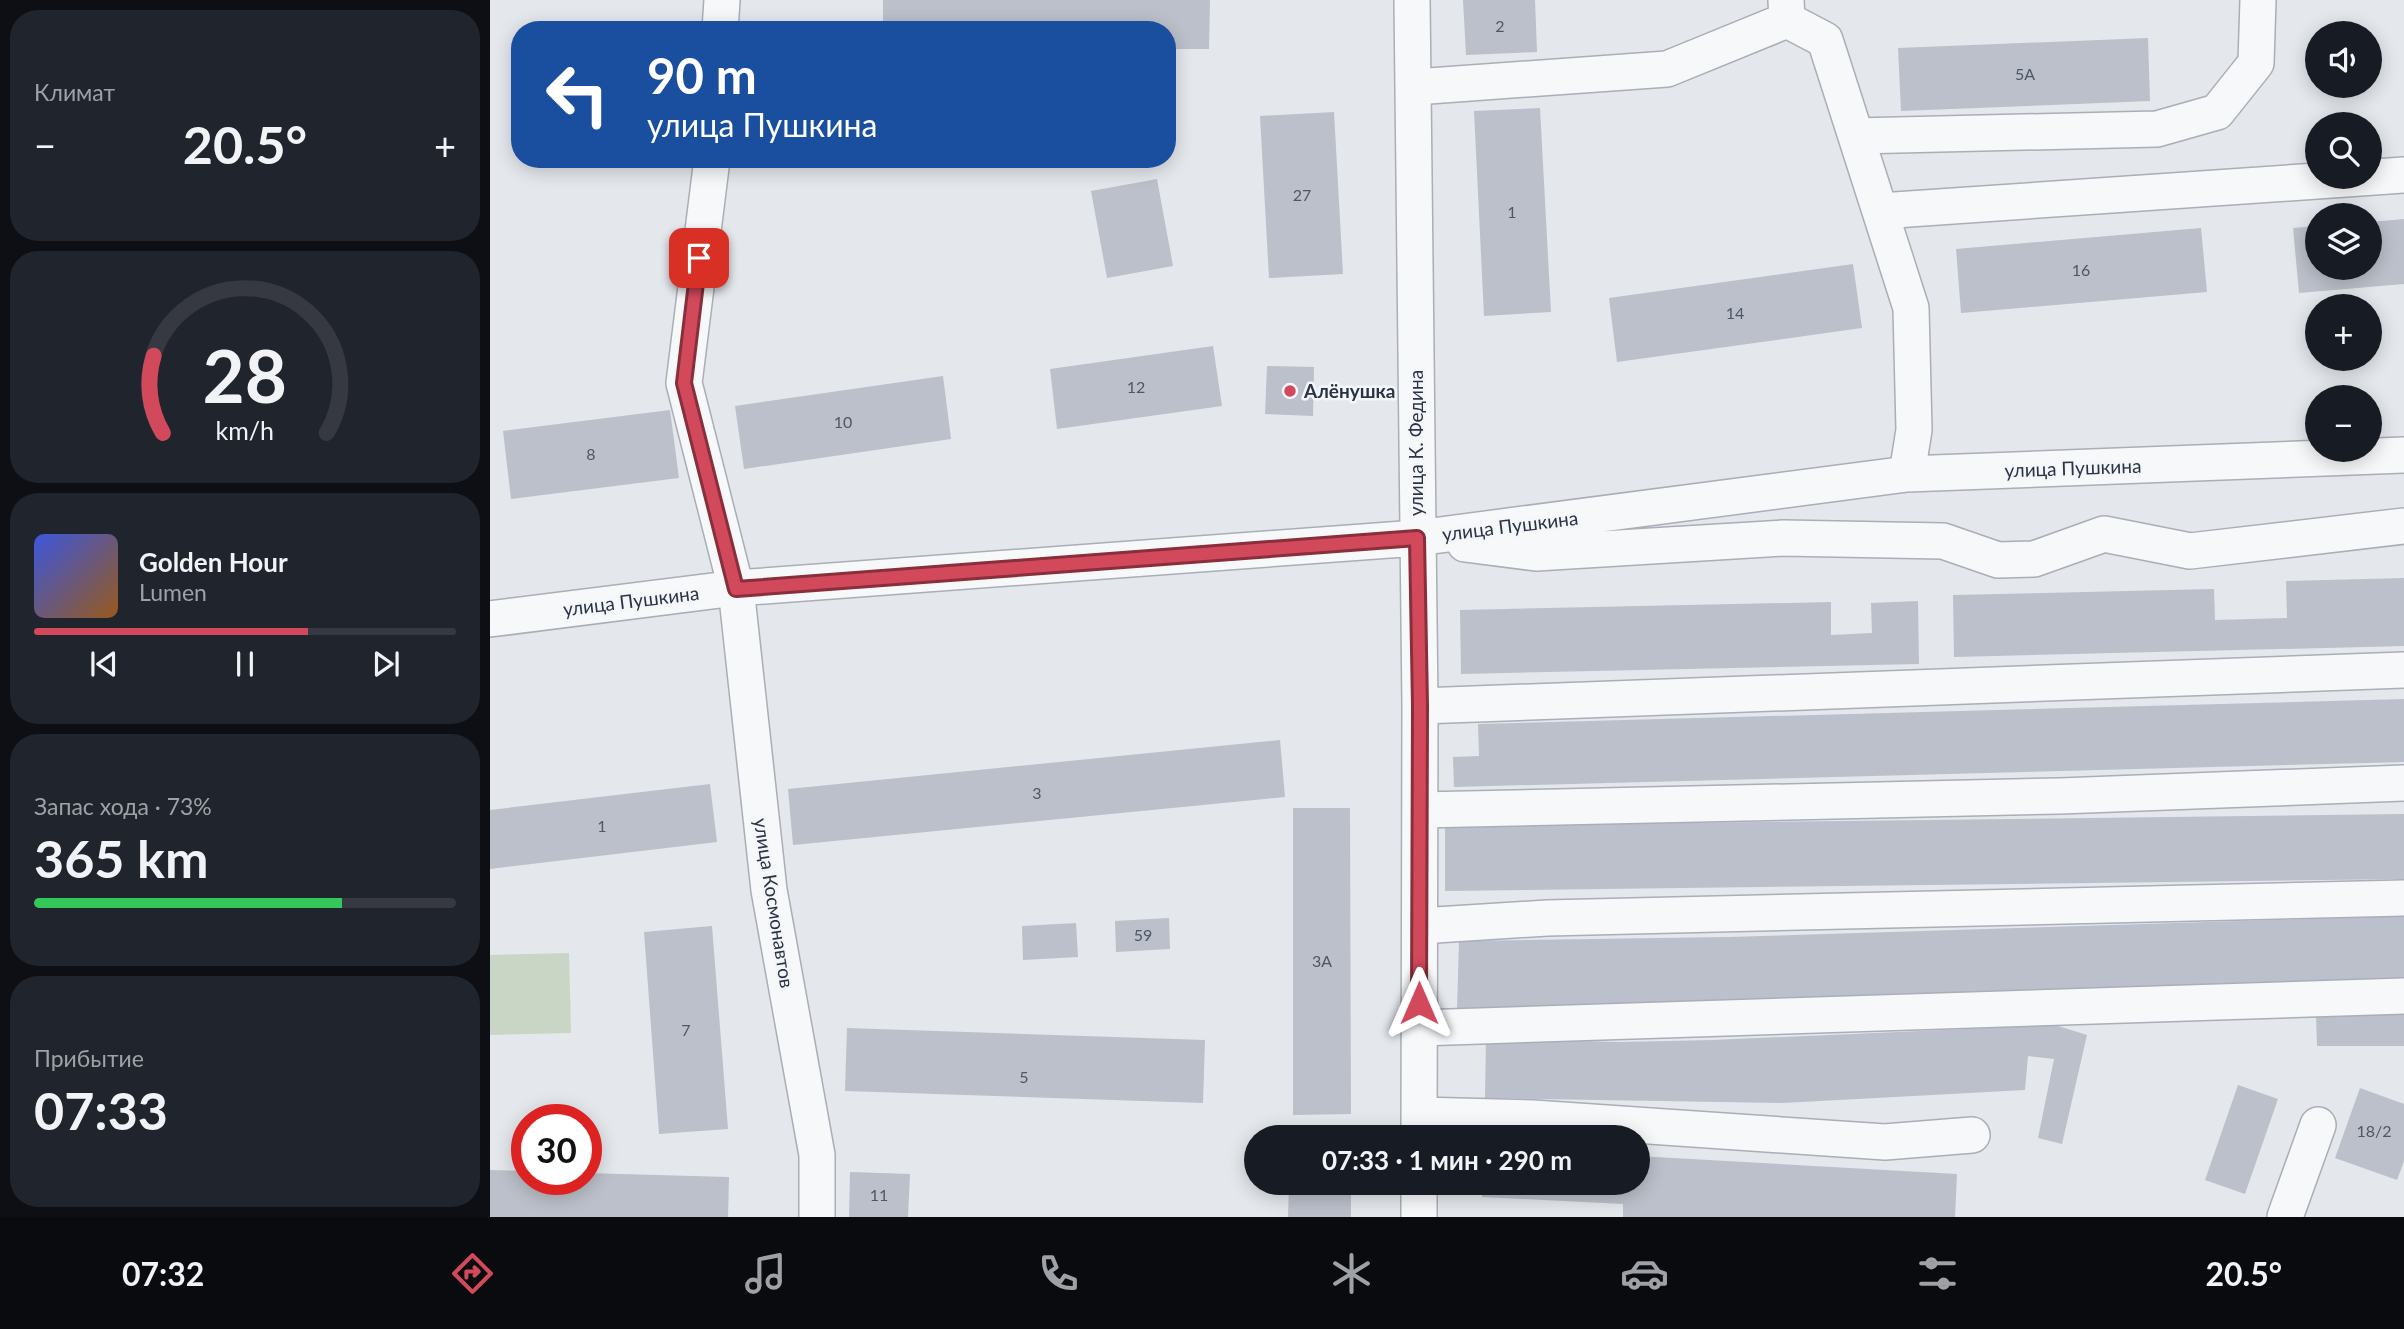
<!DOCTYPE html>
<html lang="ru">
<meta charset="utf-8">
<style>
body{margin:0;font-family:Lato,sans-serif;background:#20242c;color:#f1f3f6;height:100vh;display:flex;flex-direction:column;font-size:26px;white-space:nowrap}
*{box-sizing:border-box;margin:0}
p{font-size:23px;color:#9ea1a6}
.icon{flex:none;width:38px;height:38px;fill:none;stroke:currentColor;stroke-width:2;stroke-linecap:round;stroke-linejoin:round}
.map{position:relative;flex:1;overflow:hidden}
.details{display:flex;flex-direction:column;gap:10px;padding:10px;background:#0d0f14;width:490px}
.details>*{flex:none}
.banner{position:absolute;left:21px;top:21px;width:665px;height:147px;border-radius:28px;box-shadow:0 4px 18px #0003;background:#1a4fa0;color:#fff;overflow:hidden}
.controls{position:absolute;left:1815px;top:21px;display:grid;gap:14px}
.controls a{display:grid;place-items:center;width:77px;height:77px;border-radius:50%;background:#171b24;box-shadow:0 4px 18px #0003;font-size:35px}
.speed{position:absolute;left:21px;top:1104px;display:flex;gap:14px;font-size:35px;font-weight:700;text-align:center}
.speed>*{display:grid;place-content:center;width:91px;height:91px;border-radius:50%;background:#171b24;box-shadow:0 4px 18px #0003;line-height:1}
.speed .limit{border:10px solid #d22;background:#fff;color:#111}
.pin{position:absolute;display:grid;place-items:center;width:60px;height:60px;color:#fff;margin:-30px;border-radius:14px;box-shadow:0 4px 10px #0006}
.me{position:absolute;width:77px;margin:-38px;rotate:0deg;stroke-linejoin:round;filter:drop-shadow(0 0 5px #0008)}
.turn{display:flex;align-items:center;gap:24px;height:147px;padding:0 21px;font-size:32px}
.turn .icon{width:91px;height:91px;stroke-width:2.5}
.turn b{display:block;font-size:49px;line-height:60px}
.big{font-size:52px;font-weight:700;line-height:1.1}
.details .widget{flex:1;display:flex;flex-direction:column;justify-content:center;gap:10px;min-width:0;padding:0 24px;border-radius:28px;background:#20242c}
.details .dial{align-items:center;gap:0}
.dial svg{height:182px;overflow:visible;fill:none;stroke:#363941;stroke-width:7;stroke-linecap:round;text-anchor:middle}
.dial text{fill:#f1f3f6;stroke:none}
.song{display:flex;align-items:center;gap:21px}
.cover{width:84px;height:84px;border-radius:10px;background:linear-gradient(135deg,hsl(230 70% 55%),hsl(30 70% 35%))}
.played{height:7px;border-radius:4px;background:linear-gradient(90deg,#d1495b 65%,#363941 65%)}
.keys{display:flex;justify-content:space-around;direction:ltr}
.heat{display:flex;justify-content:space-between;align-items:center;font-size:38px;direction:ltr}
.charge{height:10px;border-radius:5px;background:linear-gradient(90deg,#34c759 73%,#363941 0)}
.trip{position:absolute;left:754px;top:1125px;width:406px;height:70px;border-radius:35px;background:#171b24;box-shadow:0 4px 18px #0003;font-weight:700;line-height:70px;text-align:center}
.menu{display:flex;height:112px;justify-content:space-around;align-items:center;background:#090b0e;color:#9ea1a6}
.menu .icon{width:49px;height:49px}
.menu .current{color:#d1495b}
.menu b{font-size:32px;color:#f1f3f6}
main{display:flex;flex:1;min-height:0}
.map>svg:first-child{display:block}
.green{fill:#c9d6c5}
.building{fill:#bbc0ca}
.lines{fill:none;stroke-linecap:round;stroke-linejoin:round}
.minor-casing{stroke:#a9aeb7;stroke-width:38}
.minor{stroke:#f7f8fa;stroke-width:35}
.route-casing{stroke:#882f3b;stroke-width:18}
.route{stroke:#d1495b;stroke-width:12}
.poi-dot{fill:#d1495b;stroke:#f4f6f9;stroke-width:2.5}
.labels{text-anchor:middle;stroke-width:5;stroke-linejoin:round;paint-order:stroke}
.number-label{font-size:16px;fill:#4f5766}
.poi-label{font-size:19px;font-weight:bold;fill:#2b3445;stroke:#f4f6f9;text-anchor:start}
.street-label{font-size:19px;fill:#2b3445;stroke:#f4f6f9}
</style>
<main>
<section class="details">
<div class="widget"><p>Климат</p>
<div class="heat"><a>−</a><b class="big">20.5°</b><a>+</a></div>
</div>
<div class="widget dial"><svg viewBox="0 0 100 80">
<path d="M14 69A42 42 0 1 1 86 69"/>
<path d="M14 69A42 42 0 0 1 10 35" stroke="#d1495b"/>
<text x="50" y="56" font-size="32" font-weight="700">28</text>
<text x="50" y="72" font-size="11">km/h</text>
</svg></div>
<div class="widget">
<div class="song"><i class="cover"></i><div><b>Golden Hour</b><p>Lumen</p></div></div>
<div class="played"></div>
<div class="keys"><svg class="icon" aria-label="previous" viewBox="0 0 24 24"><path d="M18 5L8 12l10 7zM5 5v14"/></svg><svg class="icon" aria-label="pause" viewBox="0 0 24 24"><path d="M8 5v14M16 5v14"/></svg><svg class="icon" aria-label="next" viewBox="0 0 24 24"><path d="M6 5l10 7-10 7zM19 5v14"/></svg></div>
</div>
<div class="widget"><p>Запас хода · 73%</p><b class="big">365 km</b><div class="charge"></div></div>
<div class="widget"><p>Прибытие</p><b class="big">07:33</b></div>
</section>
<div class="map">
<svg width="1914" height="1217" viewBox="0 0 1914 1217">
<rect width="100%" height="100%" fill="#e4e7ec"/>
<path class="green" d="M79 953 81 1033 0 1035V955Z"/>
<path class="building" d="M393 0H720L719 49H677V30H393Z
M973 0H1045L1047 52 976 55Z
M1658 38 1660 101 1411 111 1408 48Z
M1050 108 1061 312 994 316 984 111Z
M844 112 853 274 779 278 770 116Z
M667 179 683 266 617 278 601 191Z
M1914 219V284L1809 293 1803 228 1827 226V268H1880V222Z
M1711 228 1717 292 1471 313 1466 249Z
M1363 264 1372 328 1127 362 1119 298Z
M723 346 732 406 567 429 560 369Z
M777 366 824 367 823 416 775 414Z
M453 376 461 439 254 469 245 406Z
M180 410 189 478 21 499 13 431Z
M1914 578V646L1464 657 1463 595 1724 589 1725 620 1797 618 1796 581Z
M1428 601 1429 664 971 674 970 610 1341 602V635L1382 633 1381 603Z
M1914 699V762L964 787 963 757 989 756 988 724Z
M790 740 795 797 303 845 298 789Z
M220 784 227 842 0 869V810Z
M803 808H860L861 1114 803 1115Z
M1914 814V879L955 891V826Z
M1914 916V978L967 1010 969 941 1238 937Z
M679 918 680 949 626 952 625 921Z
M586 923 588 957 533 960 532 926Z
M222 926 238 1129 169 1134 154 932Z
M1914 1013V1046H1827L1826 1014Z
M1565 1025 1597 1035 1572 1144 1548 1138 1564 1059 1538 1056 1535 1090 1293 1103 995 1098 996 1039 1130 1042 1223 1040Z
M357 1028 715 1040 713 1103 355 1091Z
M1748 1085 1788 1099 1755 1194 1715 1180Z
M1870 1088 1914 1104V1161L1907 1180 1845 1158Z
M1148 1156 1467 1174 1465 1217H1133V1204L992 1197 993 1183H1148Z
M0 1170 37 1171V1180H96V1173L239 1177 238 1217H0Z
M360 1172 420 1174 418 1217H359Z
M799 1183H861V1217H798Z"/>
<g class="lines">
<g class="minor-casing">
<path id="minor" d="M922 0 930 706 929 1138
M1297 20 1335 40 1421 308 1424 430 1417 474
M230 30 232 0
M925 87 1177 69 1297 20 1296 0
M1366 136 1667 129 1727 112 1766 63 1768 0
M222 159 194 383 246 588 279 890 327 1155V1217
M1390 211 1914 175
M975 544 1046 553 1293 538 1453 541 1508 560 1544 559 1614 534 1700 551 1914 526
M0 619 246 588 927 538 1417 474 1914 455
M930 706 1914 670
M930 810 1570 796 1914 783
M930 926 1057 918 1914 898
M929 1028 1914 996
M929 1115 1043 1118 1395 1142 1482 1135
M929 1217V1183
M1795 1217 1828 1125"/>
</g>
<use href="#minor" class="minor"/>
</g>
<g class="lines">
<g class="route-casing">
<path id="route" d="M209 258 194 383 246 589 927 538 930 706 929 1003"/>
</g>
<use href="#route" class="route"/>
</g>
<circle class="poi-dot" cx="800" cy="391" r="7"/>
<g class="labels">
<g class="number-label">
<text x="1010" y="32">2</text>
<text x="1535" y="80">5А</text>
<text x="812" y="201">27</text>
<text x="1022" y="218">1</text>
<text x="1591" y="276">16</text>
<text x="1245" y="319">14</text>
<text x="646" y="393">12</text>
<text x="353" y="428">10</text>
<text x="101" y="460">8</text>
<text x="547" y="799">3</text>
<text x="112" y="832">1</text>
<text x="653" y="941">59</text>
<text x="832" y="967">3А</text>
<text x="196" y="1036">7</text>
<text x="534" y="1083">5</text>
<text x="1884" y="1137">18/2</text>
<text x="389" y="1201">11</text>
</g>
<g class="poi-label">
<text x="814" y="398">Алёнушка</text>
</g>
<g class="street-label">
<text transform="translate(926 443) rotate(-90)" y="7">улица К. Федина</text>
<text transform="translate(1583 468) rotate(-2)" y="7">улица Пушкина</text>
<text transform="translate(1020 526) rotate(-7)" y="7">улица Пушкина</text>
<text transform="translate(141 601) rotate(-7)" y="7">улица Пушкина</text>
<text transform="translate(284 903) rotate(81)" y="7">улица Космонавтов</text>
</g>
</g>
</svg>
<div class="controls">
<a><svg class="icon" aria-label="sound" viewBox="0 0 24 24"><path d="M4 9h4l5-4v14l-5-4H4zM17 9q2 3 0 6"/></svg></a>
<a><svg class="icon" aria-label="search" viewBox="0 0 24 24"><circle cx="10" cy="10" r="6"/><path d="M15 15l6 6"/></svg></a>
<a><svg class="icon" aria-label="layers" viewBox="0 0 24 24"><path d="M12 4l9 5-9 5-9-5zM3 14l9 5 9-5"/></svg></a>
<a>+</a>
<a>−</a>
</div>
<div class="speed"><div class="limit">30</div></div>
<div class="pin" style="left:209px;top:258px;background:#d93025"><svg class="icon" aria-label="arrive" viewBox="0 0 24 24"><path d="M6 21V4h12l-3 4 3 4H6"/></svg></div>
<svg class="me" style="left:929px;top:1003px" viewBox="-20 -20 40 40"><path d="M0-17L14 15 0 8-14 15z" fill="#d1495b" stroke="#fff" stroke-width="4"/></svg>
<div class="trip">07:33 · 1 мин · 290 m</div>
<div class="banner">
<div class="turn"><svg class="icon" aria-label="left" viewBox="0 0 24 24"><path d="M17 20v-9H6M10 6l-5 5 5 5"/></svg><div><b>90 m</b>улица Пушкина</div></div>
</div>
</div>
</main>
<nav class="menu">
<b>07:32</b>
<svg class="icon current" aria-label="directions" viewBox="0 0 24 24"><path d="M12 3l9 9-9 9-9-9zM9 14v-3h6M13 9l2 2-2 2"/></svg>
<svg class="icon" aria-label="music" viewBox="0 0 24 24"><path d="M9 18V5l10-2v13"/><circle cx="6" cy="18" r="3"/><circle cx="16" cy="16" r="3"/></svg>
<svg class="icon" aria-label="phone" viewBox="0 0 24 24"><path d="M5 4h4l2 5-3 2q2 4 5 5l2-3 5 2v4C11 20 4 13 5 4z"/></svg>
<svg class="icon" aria-label="climate" viewBox="0 0 24 24"><path d="M12 3v18M4 7l16 10M4 17L20 7"/></svg>
<svg class="icon" aria-label="car" viewBox="0 0 24 24"><path d="M5 17H2v-5l4-1 3-4h7l3 4 3 1v5h-3M9 17h6M6 11h13"/><circle cx="7" cy="17" r="2"/><circle cx="17" cy="17" r="2"/></svg>
<svg class="icon" aria-label="filters" viewBox="0 0 24 24"><path d="M4 7h16M4 17h16"/><circle cx="9" cy="7" r="2"/><circle cx="15" cy="17" r="2"/></svg>
<b>20.5°</b>
</nav>
